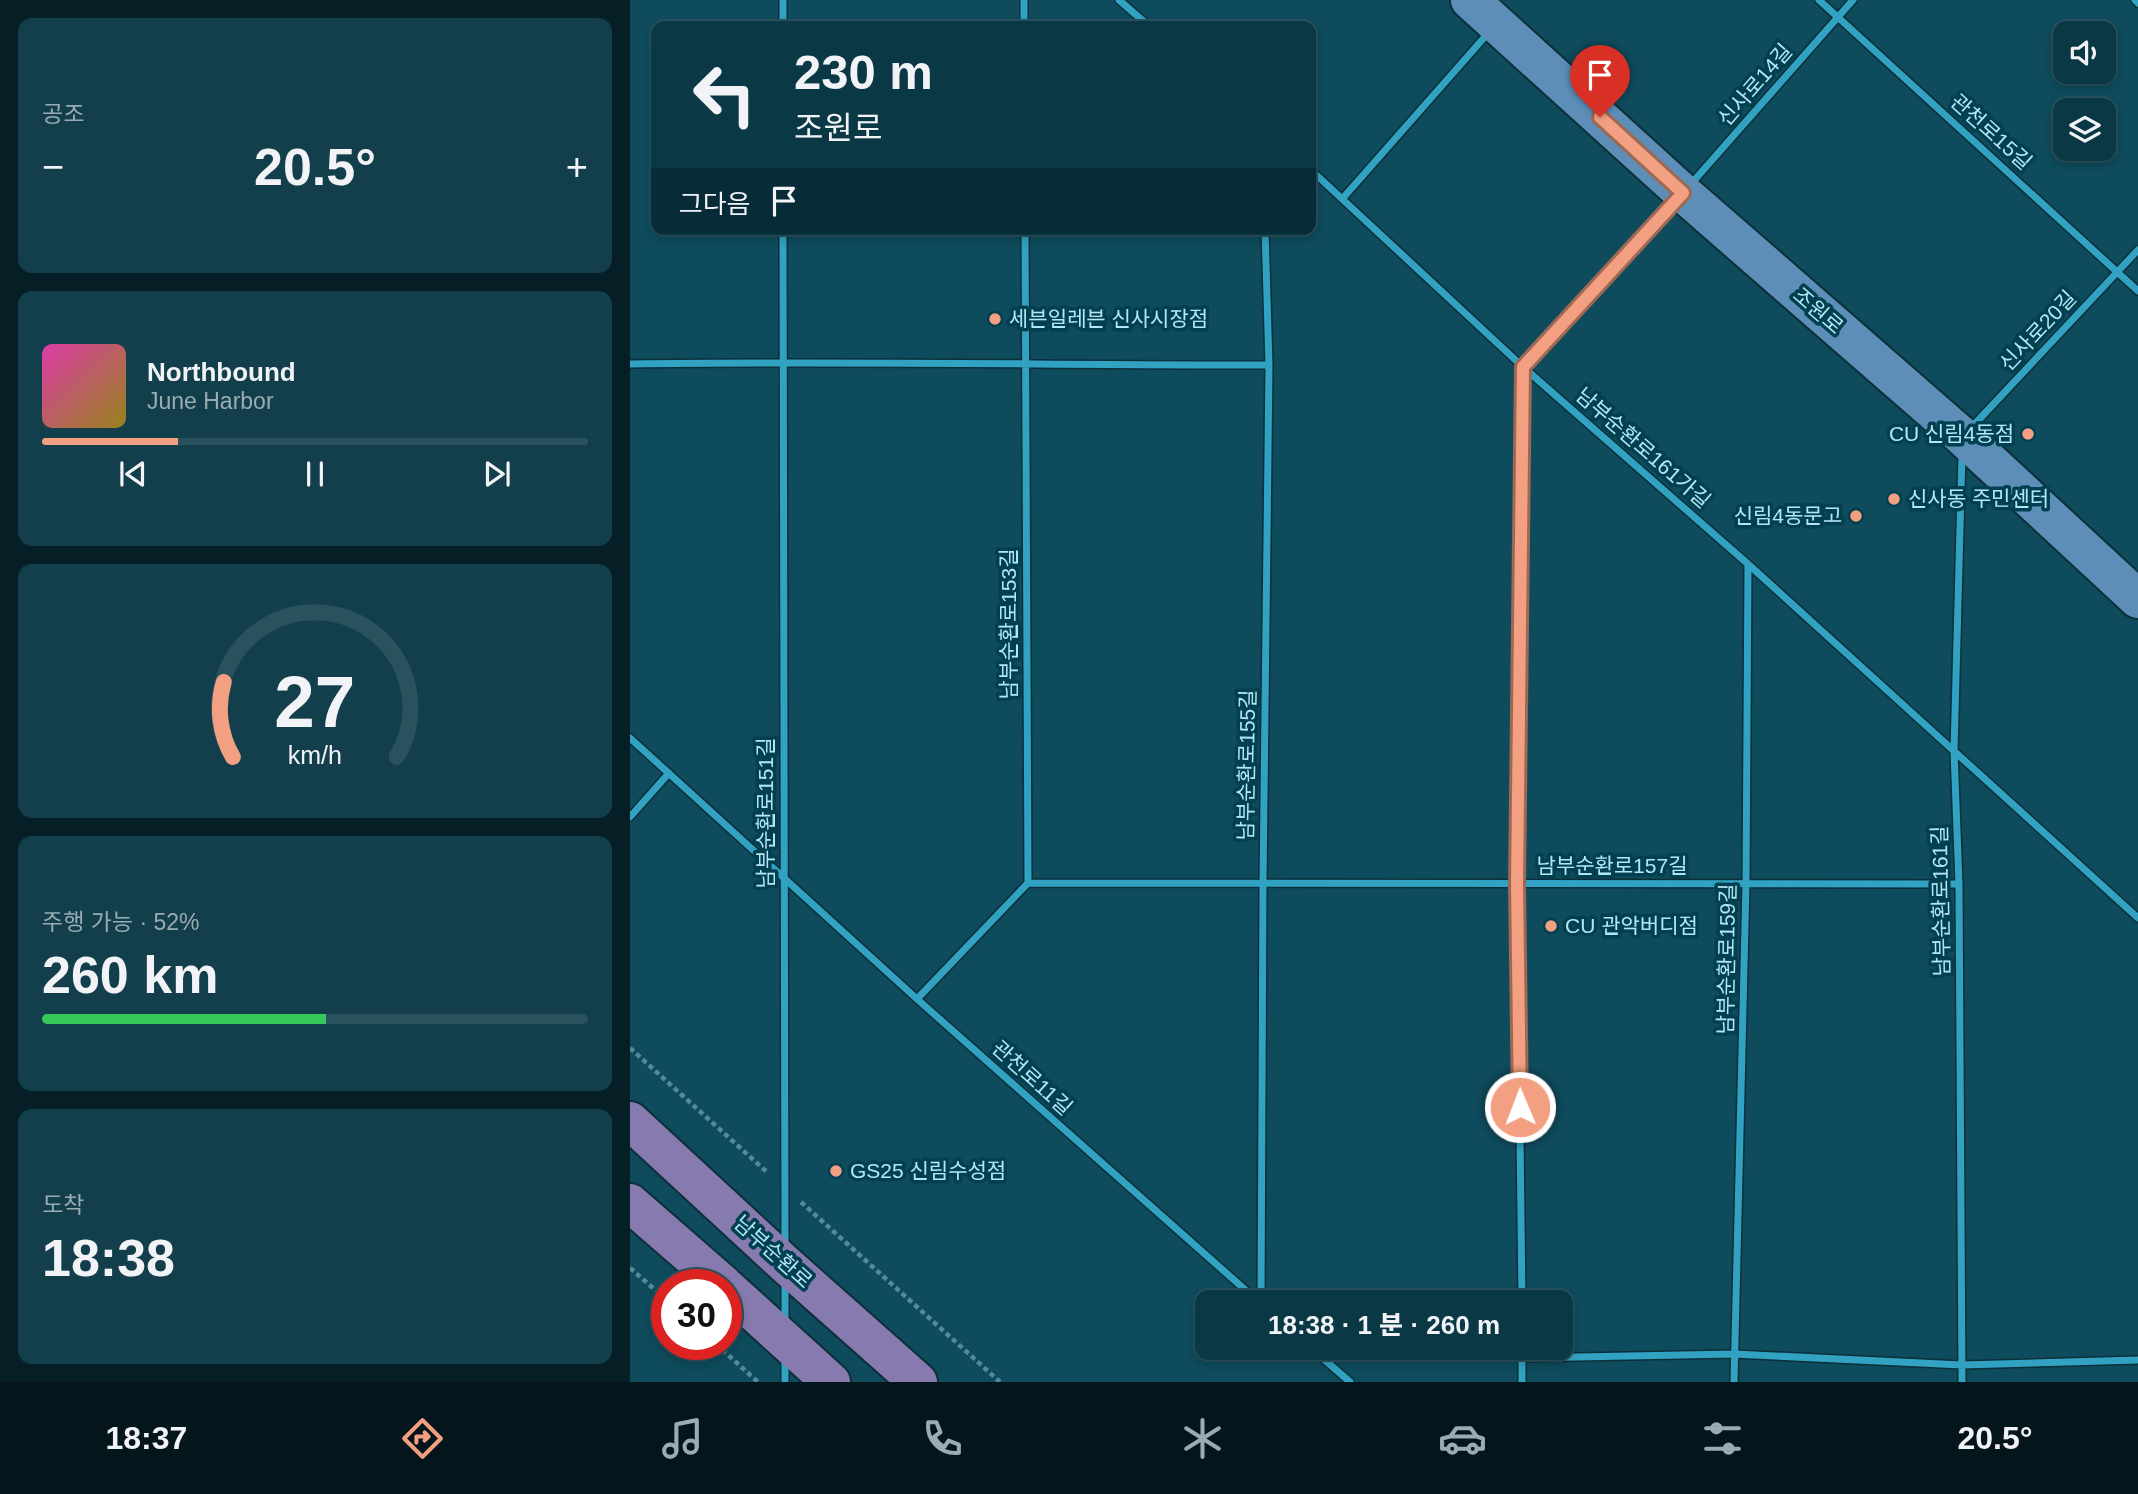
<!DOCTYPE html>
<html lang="ko">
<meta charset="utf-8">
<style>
body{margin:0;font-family:Arial,"Noto Sans KR",sans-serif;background:#133f4c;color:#f1f3f6;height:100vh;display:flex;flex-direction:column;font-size:26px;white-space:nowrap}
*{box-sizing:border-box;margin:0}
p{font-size:23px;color:#99acb3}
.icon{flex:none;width:38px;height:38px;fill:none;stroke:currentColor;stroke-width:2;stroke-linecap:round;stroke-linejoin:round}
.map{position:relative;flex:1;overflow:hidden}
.side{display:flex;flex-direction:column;gap:18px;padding:18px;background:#061f26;width:630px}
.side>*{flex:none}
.guide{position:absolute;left:21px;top:21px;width:665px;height:214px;border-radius:14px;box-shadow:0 4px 10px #0003,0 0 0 2px #2a525e;background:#0a3845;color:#f1f3f6;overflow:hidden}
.controls{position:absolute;left:1423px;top:21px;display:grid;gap:14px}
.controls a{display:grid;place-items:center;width:63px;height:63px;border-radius:14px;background:#0a3845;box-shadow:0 4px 10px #0003,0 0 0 2px #2a525e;font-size:35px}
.speed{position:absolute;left:21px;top:1269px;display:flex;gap:14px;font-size:35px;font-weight:700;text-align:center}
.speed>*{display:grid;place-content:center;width:91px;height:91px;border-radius:50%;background:#0a3845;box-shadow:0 4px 10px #0003,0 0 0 2px #2a525e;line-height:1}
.speed .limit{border:10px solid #d22;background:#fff;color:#111}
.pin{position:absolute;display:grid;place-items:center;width:60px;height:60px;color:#fff;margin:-72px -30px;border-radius:50% 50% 50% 0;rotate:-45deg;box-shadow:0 0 7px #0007}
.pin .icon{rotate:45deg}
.me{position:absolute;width:77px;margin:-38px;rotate:359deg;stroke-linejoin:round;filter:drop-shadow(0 0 5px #0008)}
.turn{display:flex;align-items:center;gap:24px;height:147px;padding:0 28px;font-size:32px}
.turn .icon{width:91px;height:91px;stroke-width:2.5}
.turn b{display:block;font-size:49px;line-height:60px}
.then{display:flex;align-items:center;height:66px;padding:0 28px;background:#0003;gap:14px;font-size:26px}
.big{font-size:52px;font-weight:800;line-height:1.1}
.side .card{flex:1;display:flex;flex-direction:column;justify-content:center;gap:10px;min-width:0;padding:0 24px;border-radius:14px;background:#133f4c}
.side .dial{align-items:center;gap:0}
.dial svg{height:182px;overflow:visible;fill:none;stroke:#2a525e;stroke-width:7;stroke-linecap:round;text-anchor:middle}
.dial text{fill:#f1f3f6;stroke:none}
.song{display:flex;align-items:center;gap:21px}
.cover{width:84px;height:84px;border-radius:10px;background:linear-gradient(135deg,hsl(320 70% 55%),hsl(50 70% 35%))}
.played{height:7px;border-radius:4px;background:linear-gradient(90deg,#f2a081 25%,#2a525e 25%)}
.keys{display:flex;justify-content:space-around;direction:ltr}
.heat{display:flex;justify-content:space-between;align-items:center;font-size:38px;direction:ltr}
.charge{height:10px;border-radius:5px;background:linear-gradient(90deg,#34c759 52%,#2a525e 0)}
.trip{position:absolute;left:565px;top:1290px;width:378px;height:70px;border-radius:14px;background:#0a3845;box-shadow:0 4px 10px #0003,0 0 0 2px #2a525e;font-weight:800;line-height:70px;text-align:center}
.menu{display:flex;height:112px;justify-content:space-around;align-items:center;background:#04161c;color:#99acb3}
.menu .icon{width:49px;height:49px}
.menu .current{color:#f2a081}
.menu b{font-size:32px;color:#f1f3f6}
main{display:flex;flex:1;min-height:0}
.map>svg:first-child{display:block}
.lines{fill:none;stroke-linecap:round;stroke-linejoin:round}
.lane-casing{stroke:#0c2f39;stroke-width:9}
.street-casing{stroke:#0c2f39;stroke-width:10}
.secondary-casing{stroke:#0c2f39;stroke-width:42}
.primary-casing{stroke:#0c2f39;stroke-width:42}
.path{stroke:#528a9a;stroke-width:4.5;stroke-dasharray:5 3.5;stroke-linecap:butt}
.lane{stroke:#31a2c2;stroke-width:5}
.street{stroke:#31a2c2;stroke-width:7}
.secondary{stroke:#5c8eb8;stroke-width:38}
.primary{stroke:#877aae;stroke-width:38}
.route-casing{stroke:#9d6854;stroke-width:18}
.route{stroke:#f2a081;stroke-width:12}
.poi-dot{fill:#f2a081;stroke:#004051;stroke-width:2.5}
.labels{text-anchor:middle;stroke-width:7;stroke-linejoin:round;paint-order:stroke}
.street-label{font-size:21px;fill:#b5e5f5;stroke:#004051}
.poi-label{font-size:21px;fill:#b5e5f5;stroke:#004051;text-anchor:start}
</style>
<main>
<section class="side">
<div class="card"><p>공조</p>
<div class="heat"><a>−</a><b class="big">20.5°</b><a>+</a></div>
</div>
<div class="card">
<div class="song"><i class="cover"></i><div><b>Northbound</b><p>June Harbor</p></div></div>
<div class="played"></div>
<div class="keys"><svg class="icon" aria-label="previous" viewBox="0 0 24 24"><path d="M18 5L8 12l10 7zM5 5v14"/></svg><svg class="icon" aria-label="pause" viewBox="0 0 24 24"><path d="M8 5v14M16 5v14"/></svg><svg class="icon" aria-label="next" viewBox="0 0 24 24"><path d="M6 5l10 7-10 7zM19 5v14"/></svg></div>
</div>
<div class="card dial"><svg viewBox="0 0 100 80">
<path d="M14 69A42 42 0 1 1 86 69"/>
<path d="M14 69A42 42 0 0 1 10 36" stroke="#f2a081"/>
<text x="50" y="56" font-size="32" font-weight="700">27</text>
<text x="50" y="72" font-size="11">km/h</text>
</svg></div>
<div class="card"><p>주행 가능 · 52%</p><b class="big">260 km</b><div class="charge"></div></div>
<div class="card"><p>도착</p><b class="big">18:38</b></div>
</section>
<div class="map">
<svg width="1508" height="1382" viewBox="0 0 1508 1382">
<rect width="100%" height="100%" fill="#0e4b5c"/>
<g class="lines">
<g class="lane-casing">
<path id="lane" d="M877 1348 892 1358"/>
</g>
<g class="street-casing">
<path id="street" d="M153 0V26
M394 0V26
M489 0 519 26
M1189 0 1508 291
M1505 0 1508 3
M681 170 893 367 1118 564 1508 918
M1061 184 1223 0
M713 198 860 31
M153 229 155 1247
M0 364C213 361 426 365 639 365
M1341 428 1508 250
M0 738 287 999 629 1302
M0 817 39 773
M398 883 1329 884
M287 999 398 883 395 229
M631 1302 633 884 639 365 635 229
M892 1302 887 884 893 367 1046 200
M155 1321V1280
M681 1348 720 1382
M155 1357V1382
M892 1358 1104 1354 1332 1365 1508 1360
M892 1382V1348
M1104 1382 1116 884 1118 564
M1332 1382 1329 884 1324 751 1332 454"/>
</g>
<g class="secondary-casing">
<path id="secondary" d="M840 0 1053 193 1333 437 1508 599"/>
</g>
<g class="primary-casing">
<path id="primary" d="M0 1121 155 1264 288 1382
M0 1203 93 1284
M96 1287 201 1382"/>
</g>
<path class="path" d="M0 1048 138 1173
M171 1202 370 1382
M0 1268 37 1300
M86 1344 128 1382"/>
<use href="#lane" class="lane"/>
<use href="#street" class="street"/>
<use href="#secondary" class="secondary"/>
<use href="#primary" class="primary"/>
</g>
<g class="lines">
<g class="route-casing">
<path id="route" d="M890 1107 887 884 893 367 1053 193 970 117"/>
</g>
<use href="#route" class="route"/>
</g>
<g class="poi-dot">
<circle cx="365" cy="319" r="7"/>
<circle cx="1398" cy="434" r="7"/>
<circle cx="1264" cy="499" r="7"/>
<circle cx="1226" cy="516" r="7"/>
<circle cx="921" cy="926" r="7"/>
<circle cx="206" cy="1171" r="7"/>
</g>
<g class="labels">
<g class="street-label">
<text transform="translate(1125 85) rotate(-49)" y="7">신사로14길</text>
<text transform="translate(1361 132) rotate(42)" y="7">관천로15길</text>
<text transform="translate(1188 311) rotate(41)" y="7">조원로</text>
<text transform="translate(1408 331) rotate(-47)" y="7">신사로20길</text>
<text transform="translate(1013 448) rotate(41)" y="7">남부순환로161가길</text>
<text transform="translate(379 624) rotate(-90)" y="7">남부순환로153길</text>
<text transform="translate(617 765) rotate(-89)" y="7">남부순환로155길</text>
<text transform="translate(136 813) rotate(-90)" y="7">남부순환로151길</text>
<text x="982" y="873">남부순환로157길</text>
<text transform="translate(1311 901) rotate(-91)" y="7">남부순환로161길</text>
<text transform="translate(1097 959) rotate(-89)" y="7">남부순환로159길</text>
<text transform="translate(402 1078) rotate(42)" y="7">관천로11길</text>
<text transform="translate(143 1252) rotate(42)" y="7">남부순환로</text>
</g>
<g class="poi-label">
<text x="379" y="326">세븐일레븐 신사시장점</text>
<text x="1384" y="441" text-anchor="end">CU 신림4동점</text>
<text x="1278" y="506">신사동 주민센터</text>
<text x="1212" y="523" text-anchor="end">신림4동문고</text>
<text x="935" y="933">CU 관악버디점</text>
<text x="220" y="1178">GS25 신림수성점</text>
</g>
</g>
</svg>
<div class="controls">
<a><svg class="icon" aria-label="sound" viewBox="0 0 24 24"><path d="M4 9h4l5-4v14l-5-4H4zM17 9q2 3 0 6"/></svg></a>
<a><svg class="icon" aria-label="layers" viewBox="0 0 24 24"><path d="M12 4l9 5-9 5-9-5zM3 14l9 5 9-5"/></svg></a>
</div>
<div class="speed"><div class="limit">30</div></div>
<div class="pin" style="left:970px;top:117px;background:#d93025"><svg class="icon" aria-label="arrive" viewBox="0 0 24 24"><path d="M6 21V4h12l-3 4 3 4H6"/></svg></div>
<svg class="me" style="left:890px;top:1107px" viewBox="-20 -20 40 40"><circle r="17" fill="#f2a081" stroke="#fff" stroke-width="3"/><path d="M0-11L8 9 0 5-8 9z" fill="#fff"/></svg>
<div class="trip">18:38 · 1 분 · 260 m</div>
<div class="guide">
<div class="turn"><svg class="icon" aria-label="left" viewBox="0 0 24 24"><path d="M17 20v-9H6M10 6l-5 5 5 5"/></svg><div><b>230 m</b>조원로</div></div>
<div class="then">그다음<svg class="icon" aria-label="arrive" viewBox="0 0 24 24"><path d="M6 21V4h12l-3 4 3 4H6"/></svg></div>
</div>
</div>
</main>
<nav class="menu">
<b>18:37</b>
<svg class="icon current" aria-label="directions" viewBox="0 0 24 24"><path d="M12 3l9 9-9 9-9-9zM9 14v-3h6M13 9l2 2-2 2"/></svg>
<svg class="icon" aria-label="music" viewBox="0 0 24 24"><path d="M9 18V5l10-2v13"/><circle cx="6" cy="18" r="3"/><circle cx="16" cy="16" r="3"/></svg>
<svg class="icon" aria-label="phone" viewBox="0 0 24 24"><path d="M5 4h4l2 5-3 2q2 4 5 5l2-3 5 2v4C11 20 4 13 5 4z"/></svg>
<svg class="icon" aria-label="climate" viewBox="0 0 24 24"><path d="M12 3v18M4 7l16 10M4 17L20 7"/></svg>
<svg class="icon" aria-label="car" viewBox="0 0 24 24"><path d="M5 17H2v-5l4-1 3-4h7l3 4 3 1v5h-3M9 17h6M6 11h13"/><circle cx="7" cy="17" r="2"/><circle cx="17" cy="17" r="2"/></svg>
<svg class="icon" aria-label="filters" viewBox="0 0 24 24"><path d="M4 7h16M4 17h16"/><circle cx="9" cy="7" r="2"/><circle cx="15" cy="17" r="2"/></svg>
<b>20.5°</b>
</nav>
